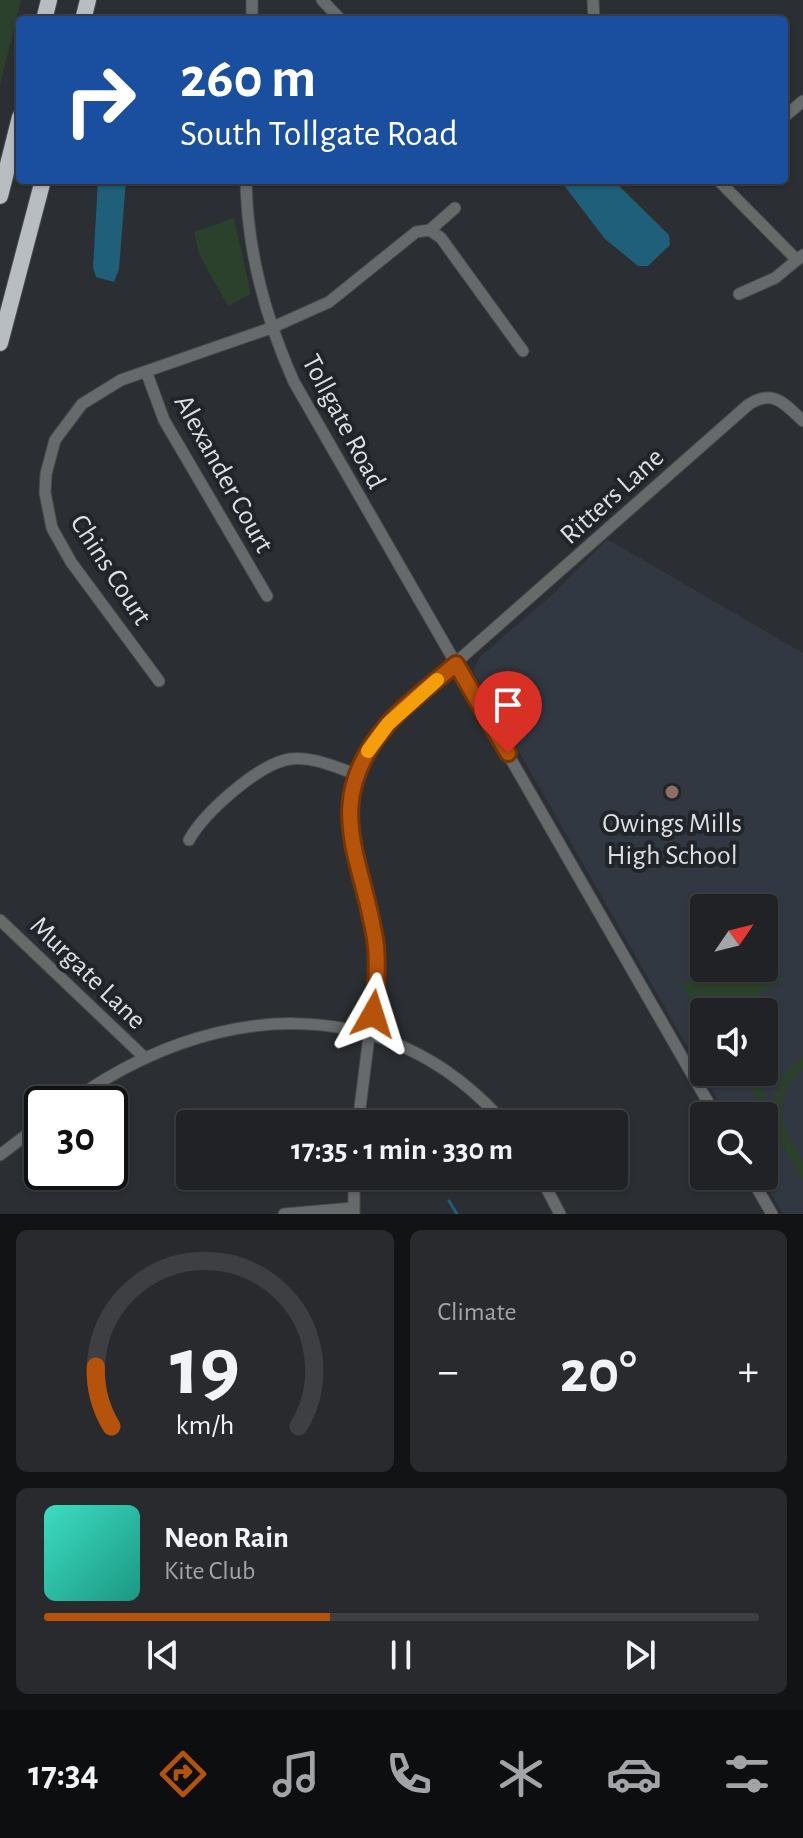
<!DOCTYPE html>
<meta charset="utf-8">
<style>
body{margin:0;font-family:"Alegreya Sans",sans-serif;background:#282a2e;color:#f1f3f6;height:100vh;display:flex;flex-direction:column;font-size:30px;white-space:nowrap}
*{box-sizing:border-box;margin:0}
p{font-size:26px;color:#a2a4a7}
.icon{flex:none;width:44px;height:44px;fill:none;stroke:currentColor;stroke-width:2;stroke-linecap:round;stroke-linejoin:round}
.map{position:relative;height:1214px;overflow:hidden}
.panel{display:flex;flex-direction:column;gap:16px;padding:16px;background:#121315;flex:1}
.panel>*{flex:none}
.banner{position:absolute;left:16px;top:16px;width:772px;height:168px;border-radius:8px;box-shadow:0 2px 6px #0004,0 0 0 2px #3d3f43;background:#1a4fa0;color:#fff;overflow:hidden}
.needle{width:52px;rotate:55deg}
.buttons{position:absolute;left:690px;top:894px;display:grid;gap:16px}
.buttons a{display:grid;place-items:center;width:88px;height:88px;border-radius:8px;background:#202226;box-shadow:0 2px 6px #0004,0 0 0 2px #3d3f43;font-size:40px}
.speed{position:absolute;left:24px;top:1086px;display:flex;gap:16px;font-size:40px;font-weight:700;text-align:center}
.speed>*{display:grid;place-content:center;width:104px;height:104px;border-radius:50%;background:#202226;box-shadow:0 2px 6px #0004,0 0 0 2px #3d3f43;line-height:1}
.speed .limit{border:4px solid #111;border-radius:12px;background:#fff;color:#111}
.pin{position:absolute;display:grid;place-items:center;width:68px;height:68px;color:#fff;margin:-82px -34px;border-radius:50% 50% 50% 0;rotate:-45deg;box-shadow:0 0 8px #0007}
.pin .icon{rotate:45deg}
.me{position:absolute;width:88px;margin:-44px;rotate:6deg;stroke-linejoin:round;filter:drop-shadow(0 0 6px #0008)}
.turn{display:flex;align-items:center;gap:28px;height:168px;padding:0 32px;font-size:36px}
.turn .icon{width:104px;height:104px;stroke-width:2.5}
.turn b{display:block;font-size:56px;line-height:68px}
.big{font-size:60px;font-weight:600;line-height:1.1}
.panel .widget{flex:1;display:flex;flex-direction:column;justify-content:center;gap:12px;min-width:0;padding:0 28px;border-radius:12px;background:#282a2e}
.panel .dial{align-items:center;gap:0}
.dial svg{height:208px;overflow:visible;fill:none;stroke:#3d3f43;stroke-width:7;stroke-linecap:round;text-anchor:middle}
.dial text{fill:#f1f3f6;stroke:none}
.song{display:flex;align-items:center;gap:24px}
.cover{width:96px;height:96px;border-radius:12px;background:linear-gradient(135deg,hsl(170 70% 55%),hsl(170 70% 35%))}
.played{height:8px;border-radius:4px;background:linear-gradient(90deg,#b45309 40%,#3d3f43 40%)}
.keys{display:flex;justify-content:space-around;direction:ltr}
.heat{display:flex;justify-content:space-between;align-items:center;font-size:44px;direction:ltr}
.panel .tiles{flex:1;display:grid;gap:16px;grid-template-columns:1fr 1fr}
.widget:last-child{grid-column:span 2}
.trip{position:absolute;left:176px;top:1110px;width:452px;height:80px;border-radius:8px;background:#202226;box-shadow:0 2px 6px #0004,0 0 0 2px #3d3f43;font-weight:600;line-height:80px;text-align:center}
.menu{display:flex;height:128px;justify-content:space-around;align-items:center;background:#0d0e0f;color:#a2a4a7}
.menu .icon{width:56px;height:56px}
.menu .selected{color:#b45309}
.menu b{font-size:36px;color:#f1f3f6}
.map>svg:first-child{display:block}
.built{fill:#323841;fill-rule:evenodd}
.green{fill:#2b412b}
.water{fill:#1f5f79}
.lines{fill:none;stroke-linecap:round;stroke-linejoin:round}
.stream{stroke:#1f5f79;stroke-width:3}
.minor-casing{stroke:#474a4e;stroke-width:13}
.highway-casing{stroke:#474a4e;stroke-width:18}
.minor{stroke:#676a6b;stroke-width:11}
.highway{stroke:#b7bdc0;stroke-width:16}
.route-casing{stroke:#753606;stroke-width:20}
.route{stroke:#b45309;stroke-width:14}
.slow{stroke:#f59e0b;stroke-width:14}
.education-dot{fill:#8d6e63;stroke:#212428;stroke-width:3}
.labels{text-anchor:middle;stroke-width:8;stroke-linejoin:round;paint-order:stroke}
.street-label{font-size:28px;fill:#dddfe2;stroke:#212428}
.poi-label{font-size:28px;fill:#dddfe2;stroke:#212428}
</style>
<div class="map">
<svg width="803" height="1214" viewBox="0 0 803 1214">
<rect width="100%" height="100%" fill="#2b2e32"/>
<path class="built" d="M607 539 803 653V1214H783L761 1176 764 1116H727L473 671 480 657 554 593ZM704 908H764V968H704ZM704 1012H764V1072H704Z"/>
<path class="green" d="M0 0H21L0 85Z
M234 218 251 294 228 306 199 254 194 232Z
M764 946 784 980 755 996 764 1012H704V1023L682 985 712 968H764Z
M803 1058V1070L787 1088 781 1110 787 1133 803 1160V1179L750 1090 759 1084 771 1104 785 1072Z"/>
<path class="water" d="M98 180H126L119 269 114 282 96 277 93 267Z
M560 180H613L669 235 670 245 648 266H638L605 239Z"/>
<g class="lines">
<path class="stream" d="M449 1201 457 1214"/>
<g class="minor-casing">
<path id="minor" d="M322 0 341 20
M593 0 594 20
M252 20V0
M784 117 803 101
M246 180C247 251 265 317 294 382L716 1116
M718 180 797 260
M430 230 455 208
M739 294 775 278 803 255
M146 371 164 420 267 596
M159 681 71 562 52 528 45 493 46 474 55 440 82 404 121 380 271 328 329 302 416 232 430 230 441 238 523 351
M189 840C204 813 258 764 290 759 312 756 335 767 356 774
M0 920 145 1058
M68 1104C207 1002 385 985 505 1124
M358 1124 377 972C371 866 307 803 402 710L748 405C773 388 785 404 803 421
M0 1155 42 1123
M354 1176V1213
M540 1176 560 1214
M750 1176 772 1214
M284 1214 353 1208"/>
</g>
<g class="highway-casing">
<path id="highway" d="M44 20 49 0
M83 20 88 0
M0 196 20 117
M0 343 43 180"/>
</g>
<use href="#minor" class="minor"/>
<use href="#highway" class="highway"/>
</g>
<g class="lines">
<g class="route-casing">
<path id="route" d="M373 1014C376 992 378 969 376 946 365 860 318 806 387 725 407 702 433 684 456 664L508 753"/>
</g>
<use href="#route" class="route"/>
<path class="slow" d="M368 751 388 724 437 680"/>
</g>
<circle class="education-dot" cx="672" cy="792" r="8"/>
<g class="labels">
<g class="street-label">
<text transform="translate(345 421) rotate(62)" y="10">Tollgate Road</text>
<text transform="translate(225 473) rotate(61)" y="10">Alexander Court</text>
<text transform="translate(611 495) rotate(-42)" y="10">Ritters Lane</text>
<text transform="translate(112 569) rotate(57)" y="10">Chins Court</text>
<text transform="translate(89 972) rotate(44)" y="10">Murgate Lane</text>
</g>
<g class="poi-label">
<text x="672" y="832">Owings Mills<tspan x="672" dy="32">High School</tspan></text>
</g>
</g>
</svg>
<div class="buttons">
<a><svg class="needle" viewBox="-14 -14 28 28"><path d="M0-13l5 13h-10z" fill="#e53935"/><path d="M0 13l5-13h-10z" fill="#a2a4a7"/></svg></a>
<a><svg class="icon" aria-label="sound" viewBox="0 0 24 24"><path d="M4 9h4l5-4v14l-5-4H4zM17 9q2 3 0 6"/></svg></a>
<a><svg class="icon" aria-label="search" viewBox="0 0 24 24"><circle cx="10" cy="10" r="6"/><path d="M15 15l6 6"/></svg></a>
</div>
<div class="speed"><div class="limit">30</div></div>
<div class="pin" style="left:508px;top:753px;background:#d93025"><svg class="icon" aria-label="arrive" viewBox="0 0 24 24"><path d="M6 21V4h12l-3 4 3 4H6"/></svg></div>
<svg class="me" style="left:373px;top:1014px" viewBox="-20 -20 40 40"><path d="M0-17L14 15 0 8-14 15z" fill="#b45309" stroke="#fff" stroke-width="4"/></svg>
<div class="trip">17:35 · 1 min · 330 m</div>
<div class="banner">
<div class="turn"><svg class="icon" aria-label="right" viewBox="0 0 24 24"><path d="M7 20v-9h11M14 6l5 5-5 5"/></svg><div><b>260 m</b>South Tollgate Road</div></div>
</div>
</div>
<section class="panel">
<div class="tiles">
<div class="widget dial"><svg viewBox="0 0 100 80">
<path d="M14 69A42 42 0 1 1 86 69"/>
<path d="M14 69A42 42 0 0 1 8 46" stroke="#b45309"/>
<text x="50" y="56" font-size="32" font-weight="700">19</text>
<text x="50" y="72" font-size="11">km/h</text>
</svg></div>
<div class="widget"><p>Climate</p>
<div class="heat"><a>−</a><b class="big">20°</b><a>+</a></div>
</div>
<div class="widget">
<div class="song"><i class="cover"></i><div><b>Neon Rain</b><p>Kite Club</p></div></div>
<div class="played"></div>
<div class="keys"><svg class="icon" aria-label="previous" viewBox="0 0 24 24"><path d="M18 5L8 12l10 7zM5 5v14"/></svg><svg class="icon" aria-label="pause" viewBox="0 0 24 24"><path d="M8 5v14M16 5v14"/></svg><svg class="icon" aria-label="next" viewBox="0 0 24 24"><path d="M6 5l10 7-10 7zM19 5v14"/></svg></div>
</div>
</div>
</section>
<nav class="menu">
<b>17:34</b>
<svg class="icon selected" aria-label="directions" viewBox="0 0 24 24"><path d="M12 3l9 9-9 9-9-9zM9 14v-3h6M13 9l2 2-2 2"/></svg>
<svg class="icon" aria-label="music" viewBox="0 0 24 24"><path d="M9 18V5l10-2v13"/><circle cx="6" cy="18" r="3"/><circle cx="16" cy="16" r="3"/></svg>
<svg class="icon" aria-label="phone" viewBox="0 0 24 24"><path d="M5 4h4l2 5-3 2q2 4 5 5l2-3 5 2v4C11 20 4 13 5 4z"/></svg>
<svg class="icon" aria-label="climate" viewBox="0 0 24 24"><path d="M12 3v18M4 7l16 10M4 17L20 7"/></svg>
<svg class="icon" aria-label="car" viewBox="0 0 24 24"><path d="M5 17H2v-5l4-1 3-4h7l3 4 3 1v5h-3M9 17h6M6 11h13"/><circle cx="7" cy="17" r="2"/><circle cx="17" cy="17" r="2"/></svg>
<svg class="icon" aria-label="filters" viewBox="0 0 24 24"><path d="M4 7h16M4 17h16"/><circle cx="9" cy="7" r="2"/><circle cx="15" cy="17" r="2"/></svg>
</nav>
